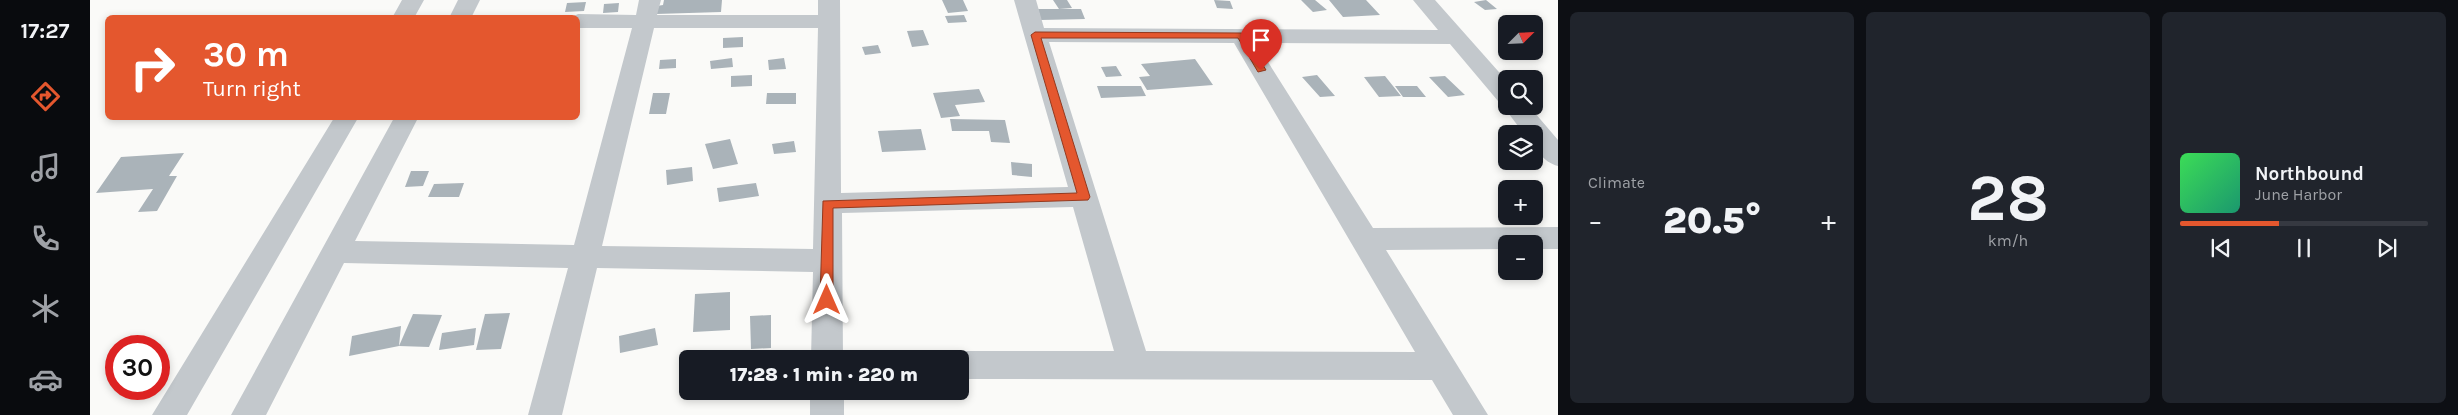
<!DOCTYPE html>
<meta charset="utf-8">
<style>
body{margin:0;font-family:Karla,sans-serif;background:#20242c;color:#f1f3f6;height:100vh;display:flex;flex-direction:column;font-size:19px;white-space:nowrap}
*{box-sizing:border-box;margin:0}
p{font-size:16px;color:#9ea1a6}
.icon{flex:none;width:28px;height:28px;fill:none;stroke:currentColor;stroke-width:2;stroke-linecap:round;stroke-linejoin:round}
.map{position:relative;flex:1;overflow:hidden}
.sheet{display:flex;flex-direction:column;gap:12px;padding:12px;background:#0d0f14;width:900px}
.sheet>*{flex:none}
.banner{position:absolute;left:15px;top:15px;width:475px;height:105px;border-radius:8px;box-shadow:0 2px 8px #0003;background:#e4572e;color:#fff;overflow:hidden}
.needle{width:32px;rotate:66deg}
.buttons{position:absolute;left:1408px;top:15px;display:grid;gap:10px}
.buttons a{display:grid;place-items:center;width:45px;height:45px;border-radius:8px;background:#171b24;box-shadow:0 2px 8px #0003;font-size:25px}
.speed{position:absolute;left:15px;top:335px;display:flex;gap:10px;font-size:25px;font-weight:700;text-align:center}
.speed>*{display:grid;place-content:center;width:65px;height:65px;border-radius:50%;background:#171b24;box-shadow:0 2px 8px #0003;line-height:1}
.speed .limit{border:8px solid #d22;background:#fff;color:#111}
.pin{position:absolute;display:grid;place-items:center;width:42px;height:42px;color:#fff;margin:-51px -21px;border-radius:50% 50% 50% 0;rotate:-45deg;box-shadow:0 0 5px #0007}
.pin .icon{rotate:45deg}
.me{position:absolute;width:55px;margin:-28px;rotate:0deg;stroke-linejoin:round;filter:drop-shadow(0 0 4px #0008)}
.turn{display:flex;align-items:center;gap:18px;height:105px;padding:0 15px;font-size:22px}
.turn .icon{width:65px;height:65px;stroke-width:2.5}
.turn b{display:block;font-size:35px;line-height:42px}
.big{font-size:38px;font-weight:800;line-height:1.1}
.sheet .tile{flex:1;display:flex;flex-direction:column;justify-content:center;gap:8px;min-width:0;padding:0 18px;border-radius:8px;background:#20242c}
.sheet .dial{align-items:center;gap:0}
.dial b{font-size:65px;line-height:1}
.song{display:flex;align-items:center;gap:15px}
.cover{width:60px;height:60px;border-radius:8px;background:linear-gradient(135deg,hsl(130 70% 55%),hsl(160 70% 35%))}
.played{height:5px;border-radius:2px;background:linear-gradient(90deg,#e4572e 40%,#363941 40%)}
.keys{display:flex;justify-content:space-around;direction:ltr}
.heat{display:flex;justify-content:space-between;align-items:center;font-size:28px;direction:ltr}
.sheet .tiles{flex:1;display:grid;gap:12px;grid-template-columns:repeat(3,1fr)}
.trip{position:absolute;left:589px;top:350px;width:290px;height:50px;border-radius:8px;background:#171b24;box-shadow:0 2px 8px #0003;font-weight:800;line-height:50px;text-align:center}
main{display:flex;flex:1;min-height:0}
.tabs{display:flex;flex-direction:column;width:90px;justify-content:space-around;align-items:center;background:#090b0e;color:#9ea1a6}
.tabs .icon{width:35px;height:35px}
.tabs .current{color:#e4572e}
.tabs b{font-size:22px;color:#f1f3f6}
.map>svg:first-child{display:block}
.building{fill:#aab3b9}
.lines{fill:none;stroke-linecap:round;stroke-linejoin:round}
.minor{fill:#c3c8cc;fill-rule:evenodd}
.route{fill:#e4572e;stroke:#94391e}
</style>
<main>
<nav class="tabs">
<b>17:27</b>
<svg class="icon current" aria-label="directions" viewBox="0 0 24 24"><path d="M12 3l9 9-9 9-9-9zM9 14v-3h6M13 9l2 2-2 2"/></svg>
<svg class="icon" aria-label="music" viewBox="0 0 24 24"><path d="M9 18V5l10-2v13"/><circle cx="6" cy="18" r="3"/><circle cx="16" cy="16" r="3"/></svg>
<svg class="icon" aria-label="phone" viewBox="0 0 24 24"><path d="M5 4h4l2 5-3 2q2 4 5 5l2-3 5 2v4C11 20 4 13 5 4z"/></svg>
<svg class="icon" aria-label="climate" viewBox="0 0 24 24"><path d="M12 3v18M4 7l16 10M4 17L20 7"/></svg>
<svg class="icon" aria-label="car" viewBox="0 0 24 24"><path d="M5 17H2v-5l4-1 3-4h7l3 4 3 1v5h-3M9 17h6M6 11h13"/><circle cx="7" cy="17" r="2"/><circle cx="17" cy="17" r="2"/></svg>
</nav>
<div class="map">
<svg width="1468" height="415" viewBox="0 0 1468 415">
<rect width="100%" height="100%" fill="#fafaf8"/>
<path class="building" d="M574 0H632L631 12 566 14 567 6 573 5Z
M852 0H873L878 11 858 13Z
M963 0H977L982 8 969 9Z
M1124 0 1140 1 1143 9 1127 8Z
M1211 0H1225L1237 10 1223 12Z
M1239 0H1276L1290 15 1253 17Z
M1396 0 1407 9 1395 10 1384 2Z
M496 2 494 11 475 12 477 3Z
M529 3 528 12 513 13 514 4Z
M948 9H991L995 19 951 20Z
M874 15 877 22 858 23 855 16Z
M833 30 839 45 822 47 817 31Z
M653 37V47L633 48V38Z
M788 45 791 53 775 55 772 47Z
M1416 51H1432L1436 55 1422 56Z
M642 58 643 67 621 69 620 61Z
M694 58 696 69 679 70 678 60Z
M586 59V68L569 69 570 60Z
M1105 59 1123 85 1057 90 1049 77 1060 76 1051 64Z
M1026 66 1032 76 1016 77 1011 67Z
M662 75V86L641 87V76Z
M1227 75 1245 96 1230 97 1212 77Z
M1295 76 1311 96 1289 97 1274 77Z
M1355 76 1375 95 1358 97 1339 77Z
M1007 86H1051L1056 96 1011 98Z
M1305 86H1327L1336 97H1313Z
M889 89 895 102 865 105 870 116 851 118 843 93Z
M563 93H580L576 114H559Z
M677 93H706V104H676Z
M860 119 915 120 920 143 901 142 899 131H862Z
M831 129 836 150 792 152 788 131Z
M640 139 648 164 623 169 615 144Z
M704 141 706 152 684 154 682 144Z
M94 153 79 176H87L67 211 48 212 63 189 6 193 31 157Z
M921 162 942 164V177L922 175Z
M602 167 603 181 577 185 576 170Z
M321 171H339L333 186 315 187Z
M374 183 369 197H338L344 184Z
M666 183 669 196 629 202 627 188Z
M640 292V330L603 332 605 294Z
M420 313 411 349 386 350 395 314Z
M323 314 352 315 339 347 309 346Z
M681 315V348L661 349 660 316Z
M311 326 309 346 259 356 262 336Z
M386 328 384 345 349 350 352 333Z
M565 328 568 345 530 353 529 336Z"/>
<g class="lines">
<path class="minor" d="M312 0H334L324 18H302Z
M368 0H390L381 18H359Z
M549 0H571L567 15H728V0H750L751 193 978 187 924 0H946L954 28 1348 30 1323 0H1345L1416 80V106H1439L1468 140V166C1453 162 1444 149 1444 134H1434L1413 106 1415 103 1408 101 1360 44 1166 43 1283 228 1468 227V249H1444V244H1416V249L1296 250 1398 415H1363L1342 380 870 379V359H857L859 355 870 351H1024L983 207 752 213 753 359H721L723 272 507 268 472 415H438L478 268 254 263 176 415H141L304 118H328L265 241 484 245 542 28H488V18H480L488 14 546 15ZM564 28H728L723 249 512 246ZM959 42 1144 43 1325 352 1056 351Z
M244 118H268L97 415H62Z
M720 391H754V415H720Z"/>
</g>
<path class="route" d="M945 32 1151 33 1154 34 1176 70 1168 72 1148 38H951L1000 197 998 200 743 208V300L741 304H732L730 300 733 201 987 193 941 35Z"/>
</svg>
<div class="buttons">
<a><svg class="needle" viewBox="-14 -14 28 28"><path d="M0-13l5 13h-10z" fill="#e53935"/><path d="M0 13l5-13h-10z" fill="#9ea1a6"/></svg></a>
<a><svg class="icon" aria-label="search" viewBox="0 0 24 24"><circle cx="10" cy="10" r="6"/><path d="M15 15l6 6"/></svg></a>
<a><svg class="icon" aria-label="layers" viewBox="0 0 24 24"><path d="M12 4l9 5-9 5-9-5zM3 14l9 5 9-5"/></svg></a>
<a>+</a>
<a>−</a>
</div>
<div class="speed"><div class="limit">30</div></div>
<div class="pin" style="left:1171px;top:70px;background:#d93025"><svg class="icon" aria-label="arrive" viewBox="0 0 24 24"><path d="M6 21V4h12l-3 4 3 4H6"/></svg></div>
<svg class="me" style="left:737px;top:300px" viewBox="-20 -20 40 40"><path d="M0-17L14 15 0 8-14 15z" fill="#e4572e" stroke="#fff" stroke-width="4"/></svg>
<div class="trip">17:28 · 1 min · 220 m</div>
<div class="banner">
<div class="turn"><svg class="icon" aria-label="right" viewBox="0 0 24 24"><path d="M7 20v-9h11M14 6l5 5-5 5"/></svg><div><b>30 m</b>Turn right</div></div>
</div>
</div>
<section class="sheet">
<div class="tiles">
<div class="tile"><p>Climate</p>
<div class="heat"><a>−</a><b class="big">20.5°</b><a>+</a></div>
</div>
<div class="tile dial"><b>28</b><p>km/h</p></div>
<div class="tile">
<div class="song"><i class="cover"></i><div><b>Northbound</b><p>June Harbor</p></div></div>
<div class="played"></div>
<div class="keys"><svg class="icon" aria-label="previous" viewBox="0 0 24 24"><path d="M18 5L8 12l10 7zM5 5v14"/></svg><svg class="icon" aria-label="pause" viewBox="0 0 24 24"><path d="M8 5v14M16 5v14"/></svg><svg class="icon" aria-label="next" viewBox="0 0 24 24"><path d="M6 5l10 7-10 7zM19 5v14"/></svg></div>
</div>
</div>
</section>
</main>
